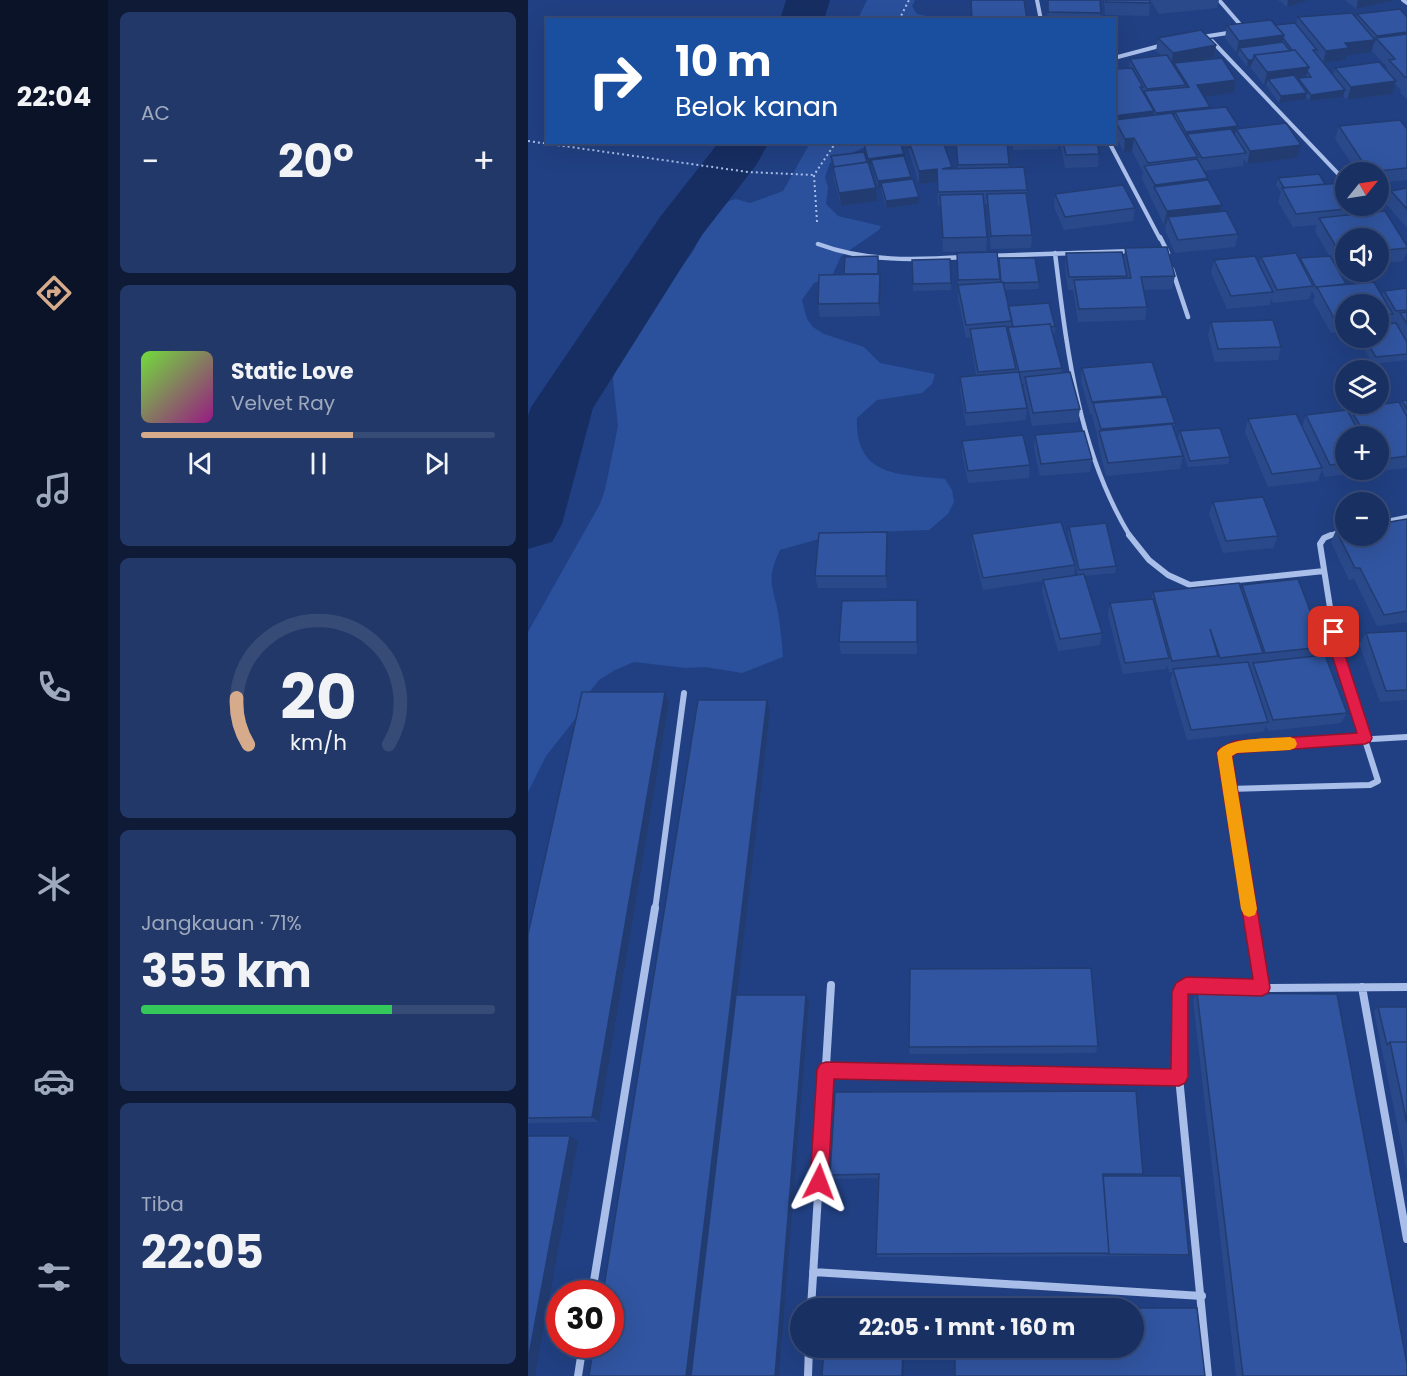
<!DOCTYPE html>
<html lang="id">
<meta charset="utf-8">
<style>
body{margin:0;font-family:Poppins,sans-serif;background:#223868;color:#f1f3f6;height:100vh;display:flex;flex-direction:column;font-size:22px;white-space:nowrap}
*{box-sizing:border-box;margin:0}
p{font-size:20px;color:#9fa9be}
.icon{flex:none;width:33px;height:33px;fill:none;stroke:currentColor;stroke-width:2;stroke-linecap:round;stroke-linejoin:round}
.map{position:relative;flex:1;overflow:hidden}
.side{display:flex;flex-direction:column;gap:12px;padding:12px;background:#0e1a36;width:420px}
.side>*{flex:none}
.top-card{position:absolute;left:18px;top:18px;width:570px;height:126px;border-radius:0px;box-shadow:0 6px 24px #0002,0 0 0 2px #374b77;background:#1a4fa0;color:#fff;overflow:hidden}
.needle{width:39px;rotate:60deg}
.fabs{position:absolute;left:807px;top:162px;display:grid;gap:12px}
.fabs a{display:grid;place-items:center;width:54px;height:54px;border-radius:50%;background:#193062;box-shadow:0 6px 24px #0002,0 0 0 2px #374b77;font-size:30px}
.speed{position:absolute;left:18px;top:1280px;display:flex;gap:12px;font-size:30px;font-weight:700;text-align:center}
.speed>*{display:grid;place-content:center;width:78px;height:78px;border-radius:50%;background:#193062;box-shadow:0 6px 24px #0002,0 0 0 2px #374b77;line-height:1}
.speed .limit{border:9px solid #d22;background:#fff;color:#111}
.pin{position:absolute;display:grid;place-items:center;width:51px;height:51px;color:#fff;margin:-26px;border-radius:12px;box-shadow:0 3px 9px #0006}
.me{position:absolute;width:66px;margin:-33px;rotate:3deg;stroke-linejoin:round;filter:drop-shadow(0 0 4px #0008)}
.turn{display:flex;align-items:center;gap:21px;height:126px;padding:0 30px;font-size:27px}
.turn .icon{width:78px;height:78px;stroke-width:2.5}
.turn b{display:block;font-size:42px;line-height:51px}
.big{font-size:45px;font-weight:700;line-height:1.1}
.side .card{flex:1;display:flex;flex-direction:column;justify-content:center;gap:9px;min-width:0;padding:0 21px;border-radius:9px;background:#223868}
.side .dial{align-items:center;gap:0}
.dial svg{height:156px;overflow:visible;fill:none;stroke:#374b77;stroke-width:7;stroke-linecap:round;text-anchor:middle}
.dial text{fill:#f1f3f6;stroke:none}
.song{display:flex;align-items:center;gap:18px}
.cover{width:72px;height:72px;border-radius:9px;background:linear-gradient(135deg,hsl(100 70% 55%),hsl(310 70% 35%))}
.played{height:6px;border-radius:3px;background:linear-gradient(90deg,#d6ab8b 60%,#374b77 60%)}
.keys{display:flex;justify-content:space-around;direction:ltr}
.heat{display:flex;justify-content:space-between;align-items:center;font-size:33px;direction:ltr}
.charge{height:9px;border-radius:4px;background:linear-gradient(90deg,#34c759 71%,#374b77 0)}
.trip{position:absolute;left:262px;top:1298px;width:354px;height:60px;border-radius:30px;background:#193062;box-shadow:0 6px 24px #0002,0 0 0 2px #374b77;font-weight:700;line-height:60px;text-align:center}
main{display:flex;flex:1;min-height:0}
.dock{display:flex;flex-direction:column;width:108px;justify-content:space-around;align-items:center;background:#0a1327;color:#9fa9be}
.dock .icon{width:42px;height:42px}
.dock .current{color:#d6ab8b}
.dock b{font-size:27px;color:#f1f3f6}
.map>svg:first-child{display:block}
.green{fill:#2b509c}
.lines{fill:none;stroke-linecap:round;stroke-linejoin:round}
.river{fill:#172e63;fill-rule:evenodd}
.path{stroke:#a9bee9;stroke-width:2;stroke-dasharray:2 3;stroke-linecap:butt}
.street-far3{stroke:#a9bee9;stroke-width:4}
.street-far2{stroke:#a9bee9;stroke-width:4.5}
.street-far1{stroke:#a9bee9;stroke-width:6}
.street{stroke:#a9bee9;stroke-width:8}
.wall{fill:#2a498a;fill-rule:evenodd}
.shaded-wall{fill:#223c71}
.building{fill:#3155a1;stroke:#223c71;stroke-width:1.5}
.route{fill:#e11d48;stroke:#92132f;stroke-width:1.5}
.slow{fill:#f59e0b}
</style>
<main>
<nav class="dock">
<b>22:04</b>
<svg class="icon current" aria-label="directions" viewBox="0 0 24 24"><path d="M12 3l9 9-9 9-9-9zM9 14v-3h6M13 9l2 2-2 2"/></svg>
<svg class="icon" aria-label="music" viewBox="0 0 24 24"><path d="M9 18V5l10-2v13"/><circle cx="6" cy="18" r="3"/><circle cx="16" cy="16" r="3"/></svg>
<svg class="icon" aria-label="phone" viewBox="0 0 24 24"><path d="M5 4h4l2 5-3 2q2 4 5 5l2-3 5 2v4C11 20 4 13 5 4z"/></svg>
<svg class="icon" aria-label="climate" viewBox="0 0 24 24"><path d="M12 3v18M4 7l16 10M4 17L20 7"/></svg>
<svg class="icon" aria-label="car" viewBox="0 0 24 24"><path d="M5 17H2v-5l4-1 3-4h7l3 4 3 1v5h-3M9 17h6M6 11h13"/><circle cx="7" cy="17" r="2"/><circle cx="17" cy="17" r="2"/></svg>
<svg class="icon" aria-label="filters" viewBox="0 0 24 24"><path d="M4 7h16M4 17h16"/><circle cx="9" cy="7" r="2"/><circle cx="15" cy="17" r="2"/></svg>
</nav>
<section class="side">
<div class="card"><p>AC</p>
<div class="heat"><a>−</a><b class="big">20°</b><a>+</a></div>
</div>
<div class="card">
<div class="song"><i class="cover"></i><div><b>Static Love</b><p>Velvet Ray</p></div></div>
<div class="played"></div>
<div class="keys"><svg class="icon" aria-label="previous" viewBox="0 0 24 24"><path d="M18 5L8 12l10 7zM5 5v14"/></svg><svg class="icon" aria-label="pause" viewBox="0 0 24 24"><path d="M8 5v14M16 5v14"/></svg><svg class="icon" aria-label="next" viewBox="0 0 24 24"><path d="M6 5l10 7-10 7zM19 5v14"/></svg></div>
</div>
<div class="card dial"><svg viewBox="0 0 100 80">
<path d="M14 69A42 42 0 1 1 86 69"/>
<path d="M14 69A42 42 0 0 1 8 45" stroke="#d6ab8b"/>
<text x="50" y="56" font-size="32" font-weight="700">20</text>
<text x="50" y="72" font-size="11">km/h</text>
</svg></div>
<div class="card"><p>Jangkauan · 71%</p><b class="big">355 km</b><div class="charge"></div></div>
<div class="card"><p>Tiba</p><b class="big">22:05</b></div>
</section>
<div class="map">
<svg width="879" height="1376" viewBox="0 0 879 1376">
<rect width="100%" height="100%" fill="#214083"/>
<path class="green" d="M339 0H387L384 6 389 14 414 19H330Z
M282 143H346L302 163 297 177 300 187 298 204 310 216 353 226 351 230 313 256 304 276 286 283 274 300 279 319 285 327 296 334 336 347 352 363 407 374 404 384 394 393 349 400 329 418C327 478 372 474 417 479L424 490 426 502 420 514 401 530 312 533 252 550C236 583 247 588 251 619 253 632 254 645 255 657L214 673 177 667 158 668 106 662 87 670 71 680 60 694 55 709 18 756 0 792V632L72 504 77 490 90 426 85 380 88 350 128 303 166 250 179 223 201 201 208 199 222 203 255 191Z"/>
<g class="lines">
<path class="river" d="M258 0H302L296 20H252Z
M191 142H241L229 164 174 235 65 408 34 524 24 542 0 549V416L3 407 132 217Z"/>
<path class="path" d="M371 20 381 0
M0 141 220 172 286 175
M289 222 286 175 308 142"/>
<path class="street-far3" d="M509 0 513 20
M691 0 716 29
M875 0 879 3
M674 37 706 32
M684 41 818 182
M586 58 635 45
M581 142 632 239
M840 206 852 218"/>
<path class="street-far2" d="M632 237 640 253
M290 244C338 262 387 260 437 257
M527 253C539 350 550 451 602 536
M462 256 605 251
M644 269 660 317
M850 523 879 517
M800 536 818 529"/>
<path class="street-far1" d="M601 535 621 560 640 575 662 585 796 571
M701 789 842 785 850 781 809 652 792 544 796 538 803 535
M127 910 156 693
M721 910 696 753 707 747 879 737"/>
<path class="street" d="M721 908 734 988
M834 987 879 1239
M298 1070 651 1077
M285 1272 674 1296
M64 1293 127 908
M283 1308 303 985
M50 1376 55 1344
M280 1376 281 1347
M680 1376 651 1077 652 990 658 985 734 988 879 987"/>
</g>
<path class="wall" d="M518 0H572L573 20H519V1Z
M576 0H691L689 8 631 14 622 0 621 16 577 15Z
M750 0H781L759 7Z
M817 0H865L864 1 828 9Z
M829 14 879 17V99L872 93 873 90 867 84 864 94 819 100 815 96V97L781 101 778 97 777 99 751 103 738 85H736L723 68V66L719 67 697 38 699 25H747L768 24 770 17 828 18ZM845 48 844 51 859 67 858 70 807 68 805 75 795 63 817 60 818 56 843 52Z
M630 38 688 45 686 57 666 61 708 80 706 93 676 96 682 109 709 129 773 145 769 158 719 164 716 159 715 166 676 171 680 181 694 205 693 212 710 234 707 247 647 253 637 230 638 224 636 225 614 179 615 172 604 151 596 152 586 134V69L601 68 602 59 633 55 628 51Z
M811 126 879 129V180L850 183V172H829L807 139Z
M372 142 391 204 358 208 353 188H350L344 165H341L349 201 313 206 306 180 303 156 340 162 337 151 336 144Z
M378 142H415L424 169H430L427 142H479L481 167 499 190V198L504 235 503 248 463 249 459 204H456L459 237 458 251 415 252 413 205H410L409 182 391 184Z
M484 142H530V149L485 150Z
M532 142H569L571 154 570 167 537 168Z
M750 178 797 184 827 208 825 214 879 246V252L875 261 850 264V238H818V267L809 268 818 284 854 295 856 291 879 288V360L845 364 830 338H850V304H818V331L803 333 785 301 787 296 784 291 781 299 745 303 743 298 742 305 699 309 683 273 686 260 731 264 733 257 772 260V258L801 256 787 231 789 225 765 227 750 202 753 192 748 185Z
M879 188V228L858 204 863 191Z
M527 194 607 208 605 221 536 230 526 207Z
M597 248 647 276 644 289 615 290 619 307 617 320 550 322 545 290H540L537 266 538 253 596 260Z
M469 252 472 282H473L471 258 511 282 510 289 477 290 480 306 527 326V333H525L534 368 533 373 552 409 550 422 504 426 496 389V384H494L499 408 498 420 438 426 432 390V377L448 375 442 337 438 338 430 298 429 253Z
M422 259 423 290 385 291 384 260Z
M350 263V274H352L353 287 352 316 292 317 290 304Z
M683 322 753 347 750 360 687 362 680 335Z
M554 368 635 396V397L647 423 646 428 655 456 652 469 578 476 570 444V439L564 414H562L553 381Z
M879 400V468L844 472 843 470H850V436H818V470H840L839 472 797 477 794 470 790 481 740 487 717 432 720 419 774 426 778 415 821 413 822 408 872 406 874 401Z
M652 431 702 457 700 464 660 467 650 438Z
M507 435 564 459 562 472 512 476 506 448Z
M434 441 502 465 501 478 440 483 434 454Z
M685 502 750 536 745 548 695 553 681 514Z
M879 519V622L849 626 826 579 821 580 803 542 808 530Z
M541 527 588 566 587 573 556 576 574 633 572 645 530 651 514 592 515 581 455 590 444 546V534L547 565 546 576 550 575 540 533Z
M359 532 360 544 359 588H290L287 576Z
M714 585 796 647 792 656 819 713 813 723 740 731 738 726 735 732 659 740 642 681 645 672H641L639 665 638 669 595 674 580 615 582 603 623 600 625 592 713 588Z
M389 600V654H313L311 642Z
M879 631V700L852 702 831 644 838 633Z
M141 703 71 1122 0 1123V934Z
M669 993 879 1376H708L665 1000Z
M850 1007H879V1172L846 1011Z
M570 1046 567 1053 382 1054 381 1047Z
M307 1092 615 1174 613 1176 661 1255 659 1256 350 1257 348 1254 351 1178 305 1179 302 1175Z"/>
<path class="shaded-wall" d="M760 0H781L759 7Z
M830 0H865L864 1 828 9Z
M879 32V44L848 38 845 49 849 36Z
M756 35 753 48H711L710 54H708L711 41Z
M847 40 843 52 818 56 817 60 795 63 798 51 817 43Z
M688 45 686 57 647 65 646 63V65L643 66 645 53Z
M720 60H725L723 66 719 67Z
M781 67 777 80 770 78V81L740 79 738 85H736L739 72Z
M708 80 706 93 666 98 669 85Z
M868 81 864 94 819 100 823 87Z
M817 90 815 97 781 101 783 95Z
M779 93 777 99 751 103 753 96Z
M682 107 680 120 647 112 645 124 626 126 628 113Z
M626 111 624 124 587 120 586 127V116Z
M710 126 709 130 708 129 706 139 659 134 657 145H656L658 132Z
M606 138 604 151 596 152 597 139Z
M773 145 769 158 719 164 722 151Z
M376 154 377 161 343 160 344 165H341L340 159Z
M409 169V182L391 184V171Z
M383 177V184L353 183V188H350V181Z
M680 178 678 192 626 187 627 185Z
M348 188 349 201 313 206 311 193Z
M391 197V204L358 208V201Z
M694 205 691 218 640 217 638 224 636 225 639 211Z
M352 274 353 287 352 316 351 303Z
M359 532 360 544 359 588 358 576Z
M389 600 390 612 389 654Z
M137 692 141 703 71 1122 64 1117Z
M239 700 242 711 165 1376H158Z
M278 995 281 1002 251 1376H247Z
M42 1136 50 1141 7 1376H0V1360Z
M375 1347H376V1376H374Z"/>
<path class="building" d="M443 0H496L499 20H444Z
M520 0H572L573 13 520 12Z
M578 0H622V3L578 2Z
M872 9 879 17V32L849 36 829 14Z
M824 13 847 40 817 43 821 48 798 51 770 17Z
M743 20 756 35 711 41 699 25Z
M767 23 789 50H785L817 90 783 95 770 78 783 77 779 71 781 67 767 50H764L755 38 756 35 747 25Z
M673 30 688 45 645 53 630 38Z
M879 34V77H877L861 60 867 59 848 38Z
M755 42 762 51 726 55 725 60H720L711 48Z
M767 50 781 67 739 72 726 55Z
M639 55 658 85 619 89 602 59Z
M694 58 708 80 669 85 682 107 628 113 616 91 661 87 646 63Z
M851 62 868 81 823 87 807 68Z
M604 68 615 87H612L626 111 586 116V69Z
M766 75 779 93 753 96 740 79Z
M698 107 710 126 658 132 647 112Z
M644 113 670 157 620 163 606 138 597 139 587 120Z
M872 120 879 129V168L841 172 811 126Z
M758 123 773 145 722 151 708 129Z
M703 129 718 153 674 158 659 134Z
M346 142H372L376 154 340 159 336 144Z
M379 142H394L382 144V148H381Z
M394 142H415L424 167 414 169 496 167 499 190 410 192 409 169 391 171 382 144Z
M428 142H479L481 164 430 165Z
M535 142H569L571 154 538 155Z
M336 152 339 162 306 167 303 156Z
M376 156 383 177 350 181 343 160Z
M669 159 680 178 627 185 616 166Z
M340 162 348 188 311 193 305 167Z
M791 174 797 184 756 188 750 178Z
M385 179 391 197 358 201 353 183Z
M680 180 694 205 639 211 626 187Z
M812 183 818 192V206H826L827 208 768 214 754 188Z
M595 185 607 208 537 217 527 194Z
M879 188V209L863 191Z
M498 193 504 235 463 236 459 194Z
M455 194 459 237 415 238 412 195Z
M698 211 710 234 650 240 640 217Z
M857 211 879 246V248L850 251V238H818V255H813L791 218Z
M639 247 647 276 613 277 619 307 551 309 546 280 603 278 597 248Z
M469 252 472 279 430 280 429 253Z
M594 252 599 276 541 277 538 253Z
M768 253 785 286 749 290 733 257Z
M350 256V274H316L317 257Z
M727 256 745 292 703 296 686 260Z
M802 256 818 284 789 287V289L772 258Z
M471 258H507L511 282 475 283V282H473Z
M422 259 423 283 385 284 384 260Z
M352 274 351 303 290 304 291 275Z
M475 282 484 321 438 325 430 285Z
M846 282 865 314 850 315V304H818V319L807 320 789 287Z
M879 288V310L868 311 856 291Z
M521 303 527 326 523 327 522 324 485 327 480 306Z
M879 312V324L872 313Z
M745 320 753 347 690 349 683 322Z
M868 323 879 342V354L848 357 836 338H850V325Z
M522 324 534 368 491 372 480 327Z
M478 326 488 369 450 372 442 329Z
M624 362 635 396 564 402 554 368Z
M491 372 499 408 438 413 432 377Z
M542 372 552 409 505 413 497 377Z
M638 397 647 423 573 429 565 403Z
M879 400V409L874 401Z
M871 402 879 417V456L850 460V436H838L822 408Z
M819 410 833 436H818V463L802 465 778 415Z
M768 414 794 468 744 474 720 419Z
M644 424 655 456 580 463 571 431Z
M692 428 702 457 662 461 652 431Z
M556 431 564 459 513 464 507 435Z
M495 435 502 465 440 471 434 441Z
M735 497 750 536 698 541 685 502Z
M879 519V611L856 615 832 568H827L808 530 818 528V536H850V524Z
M533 522 547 565 455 578 444 534Z
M578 523 588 566 551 570 541 527Z
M359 532 358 576H287L291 533Z
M556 574 574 633 532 639 515 580Z
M770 579 796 647 737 653 714 585Z
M711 583 735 653 692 658 682 629 690 656 644 661 625 592Z
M625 599 641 658 597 663 582 603Z
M389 600V642H311L314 601Z
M879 631V690L858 691 838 633Z
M797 655 819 713 745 720 725 663Z
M720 662 740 722 663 730 645 669Z
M54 692H137L64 1117 0 1118V934Z
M170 700H239L158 1376H61L66 1344H82V1293H75Z
M563 968 570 1046 381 1047 382 969Z
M669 993 809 994 879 1364V1376H715Z
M208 995H278L247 1376H163Z
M850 1007H879V1042H862L859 1045Z
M862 1042H879V1123Z
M608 1091 615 1174H575L581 1253 348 1254 351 1174 302 1175 307 1092Z
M0 1136H42L0 1360Z
M575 1176H653L661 1255 579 1254 581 1253Z
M298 1307 362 1308H298Z
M543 1308H669L677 1376H427V1347H606V1308Z
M296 1347H375L374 1376H294Z"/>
<path class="route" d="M806 626 813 632 816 652 844 738 842 742 837 744 709 753 704 756 742 988 740 993 734 996 660 994V1077L657 1083 651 1086 306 1079 300 1182 297 1189 291 1191 285 1189 282 1182 289 1070 292 1064 298 1062 643 1069 644 992 648 983 658 977 725 979 689 753 691 749 707 741 829 733 803 652 799 632Z"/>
<path class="slow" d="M762 737 767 739 769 744 767 748 762 750 709 753 704 756 729 909 727 915 721 917 716 915 713 909 689 753C697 736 744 739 762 737Z"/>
</svg>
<div class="fabs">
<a><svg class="needle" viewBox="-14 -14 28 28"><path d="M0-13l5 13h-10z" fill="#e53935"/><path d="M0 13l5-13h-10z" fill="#9fa9be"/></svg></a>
<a><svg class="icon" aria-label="sound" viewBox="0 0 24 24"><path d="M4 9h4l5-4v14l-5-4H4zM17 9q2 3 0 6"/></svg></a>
<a><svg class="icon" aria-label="search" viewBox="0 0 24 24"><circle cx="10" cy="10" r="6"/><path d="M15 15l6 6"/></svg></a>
<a><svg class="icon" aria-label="layers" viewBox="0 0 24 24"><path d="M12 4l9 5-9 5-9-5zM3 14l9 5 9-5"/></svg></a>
<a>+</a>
<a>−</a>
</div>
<div class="speed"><div class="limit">30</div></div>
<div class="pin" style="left:806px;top:632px;background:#d93025"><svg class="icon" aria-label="arrive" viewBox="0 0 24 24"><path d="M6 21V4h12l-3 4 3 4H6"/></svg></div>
<svg class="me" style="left:291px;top:1182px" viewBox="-20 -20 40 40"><path d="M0-17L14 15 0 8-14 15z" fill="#e11d48" stroke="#fff" stroke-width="4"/></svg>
<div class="trip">22:05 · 1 mnt · 160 m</div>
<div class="top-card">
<div class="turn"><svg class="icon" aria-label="right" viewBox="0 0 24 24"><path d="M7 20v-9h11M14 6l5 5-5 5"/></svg><div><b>10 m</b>Belok kanan</div></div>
</div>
</div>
</main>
